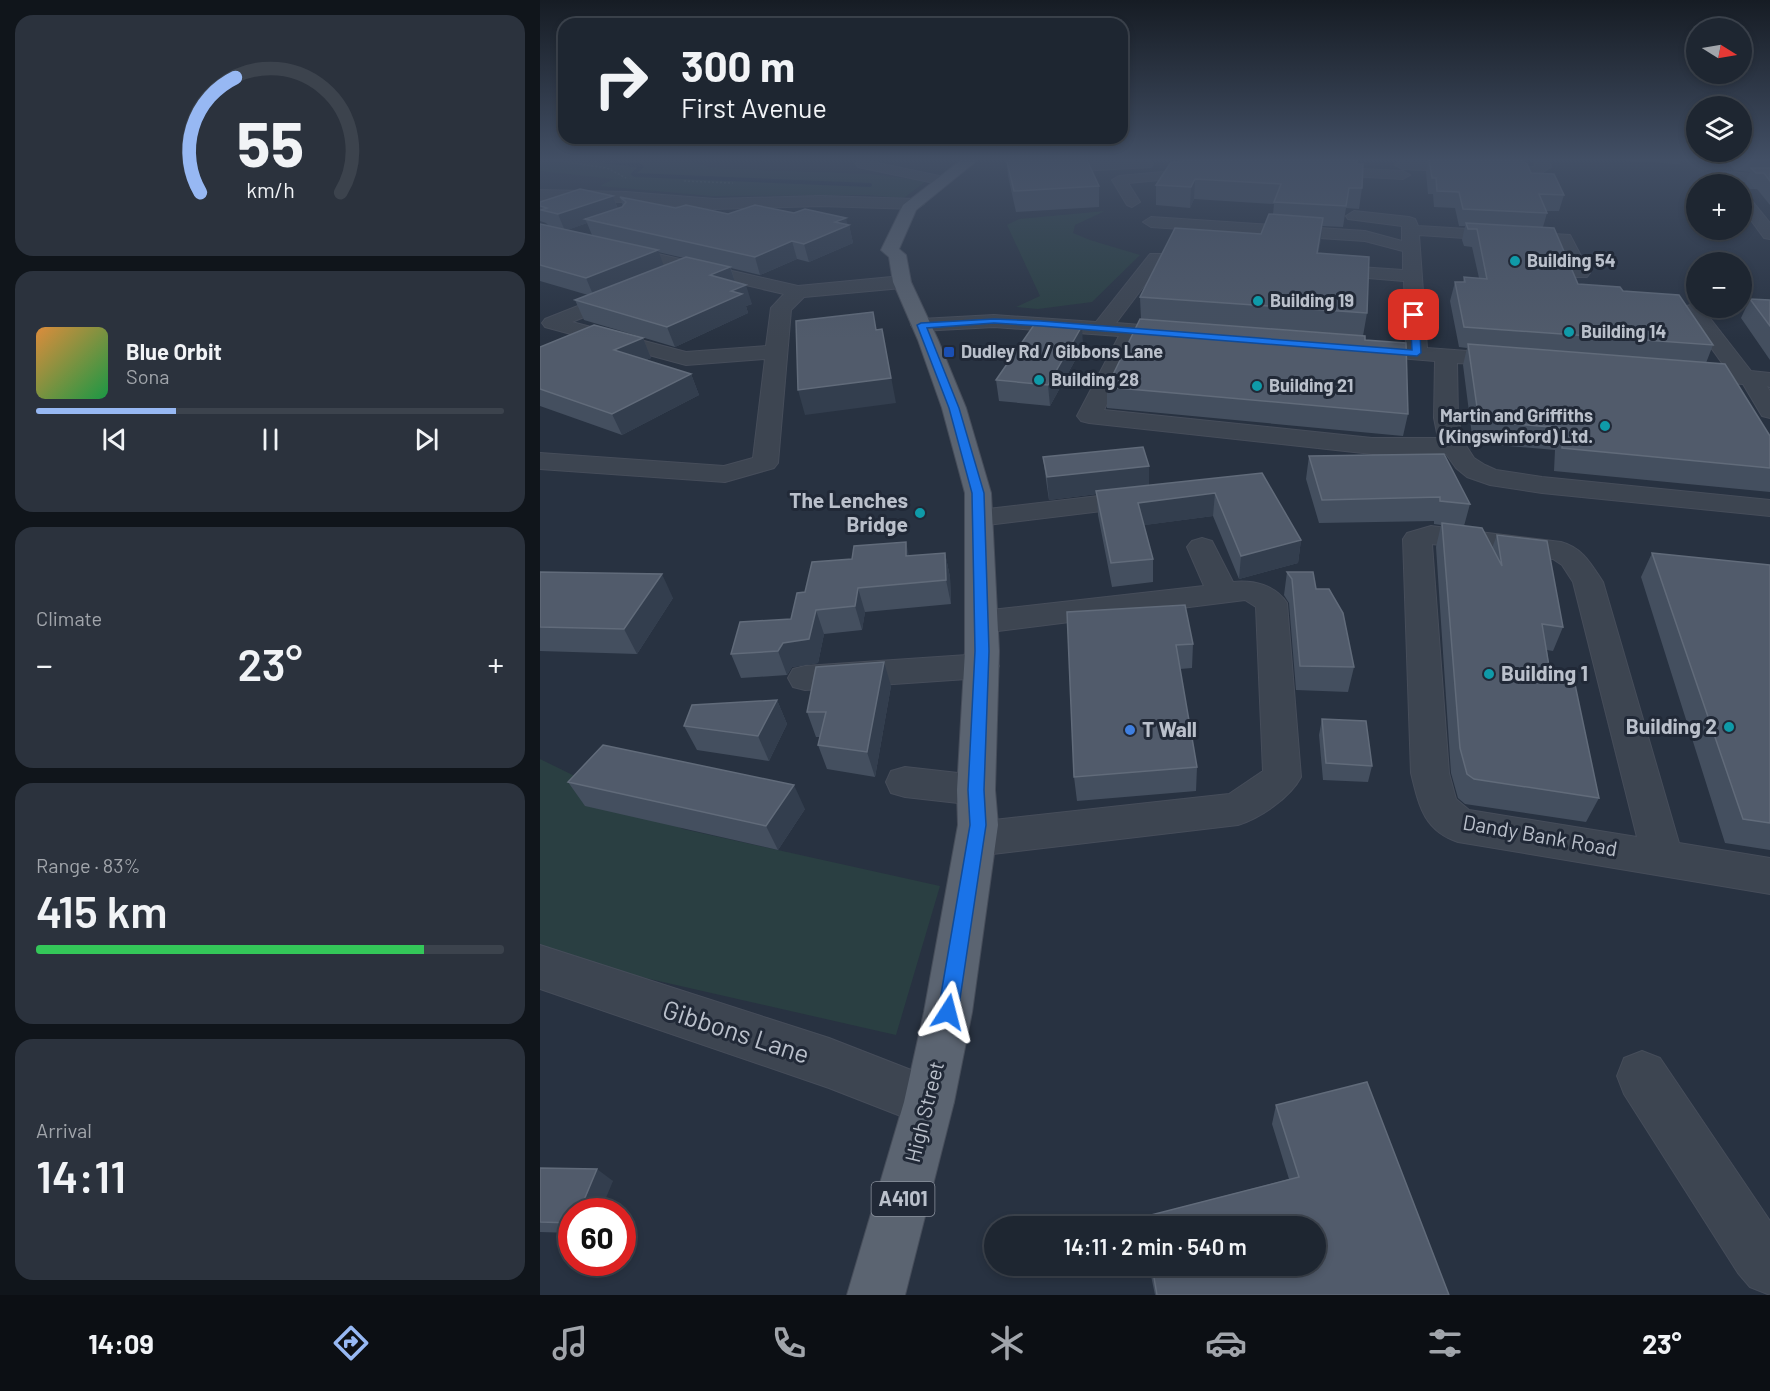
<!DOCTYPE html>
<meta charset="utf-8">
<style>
body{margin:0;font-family:Barlow,sans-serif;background:#2b323d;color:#f1f3f6;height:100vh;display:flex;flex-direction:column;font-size:22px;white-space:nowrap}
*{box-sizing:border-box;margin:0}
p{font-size:20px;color:#a1a5ab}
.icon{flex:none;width:33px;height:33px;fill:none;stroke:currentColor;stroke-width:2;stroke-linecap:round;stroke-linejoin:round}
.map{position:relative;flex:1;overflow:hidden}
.details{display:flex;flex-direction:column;gap:15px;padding:15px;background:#10151b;width:540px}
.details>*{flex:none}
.guide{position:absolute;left:18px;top:18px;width:570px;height:126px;border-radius:18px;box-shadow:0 3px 9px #0003,0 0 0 2px #3c434d;background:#1e2631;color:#f1f3f6;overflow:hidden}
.needle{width:39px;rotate:101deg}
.fabs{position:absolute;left:1146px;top:18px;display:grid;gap:12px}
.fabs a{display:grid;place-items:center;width:66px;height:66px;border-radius:50%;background:#1e2631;box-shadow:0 3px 9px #0003,0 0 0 2px #3c434d;font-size:30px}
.speed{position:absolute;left:18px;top:1198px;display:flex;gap:12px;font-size:30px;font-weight:700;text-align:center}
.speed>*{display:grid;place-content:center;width:78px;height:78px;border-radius:50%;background:#1e2631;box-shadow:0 3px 9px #0003,0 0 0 2px #3c434d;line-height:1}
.speed .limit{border:9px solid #d22;background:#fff;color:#111}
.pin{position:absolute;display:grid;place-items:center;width:51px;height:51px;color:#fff;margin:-26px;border-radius:12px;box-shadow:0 3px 9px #0006}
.me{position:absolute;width:66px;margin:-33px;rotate:9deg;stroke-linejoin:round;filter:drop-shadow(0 0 4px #0008)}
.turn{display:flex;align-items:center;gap:21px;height:126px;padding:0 24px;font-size:27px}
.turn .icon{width:78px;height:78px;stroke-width:2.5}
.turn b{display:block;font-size:42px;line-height:51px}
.big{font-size:45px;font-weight:600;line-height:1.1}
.details .tile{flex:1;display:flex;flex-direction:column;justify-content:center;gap:9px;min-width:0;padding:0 21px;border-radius:18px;background:#2b323d}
.details .dial{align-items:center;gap:0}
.dial svg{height:156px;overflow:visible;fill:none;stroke:#3c434d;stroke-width:7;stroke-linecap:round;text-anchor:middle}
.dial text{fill:#f1f3f6;stroke:none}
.song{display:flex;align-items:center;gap:18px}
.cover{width:72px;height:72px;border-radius:9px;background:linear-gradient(135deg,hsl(30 70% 55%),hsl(140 70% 35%))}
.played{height:6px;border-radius:3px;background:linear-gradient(90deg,#97b8f3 30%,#3c434d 30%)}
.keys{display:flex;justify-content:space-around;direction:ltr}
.heat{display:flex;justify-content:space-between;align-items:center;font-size:33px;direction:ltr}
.charge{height:9px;border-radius:4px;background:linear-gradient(90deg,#34c759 83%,#3c434d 0)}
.trip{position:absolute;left:444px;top:1216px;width:342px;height:60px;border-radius:30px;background:#1e2631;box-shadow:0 3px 9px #0003,0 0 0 2px #3c434d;font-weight:600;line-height:60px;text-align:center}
.tab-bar{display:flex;height:96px;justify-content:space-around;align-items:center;background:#0c0f14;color:#a1a5ab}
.tab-bar .icon{width:42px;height:42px}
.tab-bar .current{color:#97b8f3}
.tab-bar b{font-size:27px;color:#f1f3f6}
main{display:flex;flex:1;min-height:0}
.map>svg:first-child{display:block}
.green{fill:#2a3f42}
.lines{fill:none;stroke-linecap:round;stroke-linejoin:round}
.stream{stroke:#1b293f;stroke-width:4}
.minor-casing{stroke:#464d5a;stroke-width:2}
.major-casing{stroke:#464d5a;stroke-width:2}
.path{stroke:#44585a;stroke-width:1.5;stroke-dasharray:2 2;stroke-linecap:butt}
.minor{fill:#3d4551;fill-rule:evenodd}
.major{fill:#5b6471;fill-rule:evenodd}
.wall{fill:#444f5f;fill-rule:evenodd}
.shaded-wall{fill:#333e4e}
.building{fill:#515b6b;stroke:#616b7a;stroke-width:1.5}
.route{fill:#1a73e8;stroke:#114b97;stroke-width:1.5}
.culture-dot{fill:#0f9aa8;stroke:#212937;stroke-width:2}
.transit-dot{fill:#1a4fb4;stroke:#212937;stroke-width:2}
.shop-dot{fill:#3f7fe0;stroke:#212937;stroke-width:2}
.labels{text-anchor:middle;stroke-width:6;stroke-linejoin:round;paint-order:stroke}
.far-poi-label{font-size:18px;font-weight:bold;fill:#bac0cb;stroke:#212937;text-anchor:start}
.shield{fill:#212937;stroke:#8c939f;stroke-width:1.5}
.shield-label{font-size:20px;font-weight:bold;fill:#bac0cb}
.poi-label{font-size:21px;font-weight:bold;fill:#bac0cb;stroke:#212937;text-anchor:end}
.street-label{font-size:21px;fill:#bac0cb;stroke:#212937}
.near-street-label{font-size:26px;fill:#bac0cb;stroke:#212937}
</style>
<main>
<section class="details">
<div class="tile dial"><svg viewBox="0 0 100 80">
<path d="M14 69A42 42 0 1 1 86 69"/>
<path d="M14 69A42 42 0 0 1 32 10" stroke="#97b8f3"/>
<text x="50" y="56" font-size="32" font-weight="700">55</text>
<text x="50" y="72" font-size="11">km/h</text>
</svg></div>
<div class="tile">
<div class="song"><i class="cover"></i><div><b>Blue Orbit</b><p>Sona</p></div></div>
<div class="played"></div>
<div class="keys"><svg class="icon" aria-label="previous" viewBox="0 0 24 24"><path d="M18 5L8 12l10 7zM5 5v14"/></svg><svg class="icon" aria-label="pause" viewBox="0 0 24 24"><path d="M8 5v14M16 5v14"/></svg><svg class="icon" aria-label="next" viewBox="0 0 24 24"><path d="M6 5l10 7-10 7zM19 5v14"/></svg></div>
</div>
<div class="tile"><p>Climate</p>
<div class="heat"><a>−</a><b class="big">23°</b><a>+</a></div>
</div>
<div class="tile"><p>Range · 83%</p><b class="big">415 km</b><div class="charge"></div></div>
<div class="tile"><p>Arrival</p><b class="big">14:11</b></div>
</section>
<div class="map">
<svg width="1230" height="1295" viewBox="0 0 1230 1295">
<rect width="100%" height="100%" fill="#283241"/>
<path class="green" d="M0 158H137L172 168 330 174 386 181 364 198 327 195 171 196 60 186 74 179 0 171Z
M565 211 535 225 533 233 550 240 600 255 552 302 498 309 476 307 500 296 467 225 479 219Z
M0 759 143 829 400 886 356 1035 0 954Z"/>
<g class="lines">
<path class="stream" d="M40 158 102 166 93 174 95 175 330 185"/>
<g class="minor-casing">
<path id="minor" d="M994 158H1008L1011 167 998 175 862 169 855 165 862 161 995 167Z
M323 160 404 177 411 181 404 185 318 167 316 164 318 161Z
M606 160 611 161 613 164 611 167 539 171 532 167 539 163Z
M778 167 863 171 870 175 863 179 773 174 771 171Z
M667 168 672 169 674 172 672 175 588 183 600 202 592 207 587 205 572 180 579 176Z
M1185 172 1230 175V183L1180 179 1178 176 1180 173Z
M0 190 86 192 175 199 280 196 376 199 384 204 376 209 280 206 175 209 86 202 0 200Z
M1202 193 1207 195 1230 223V239L1224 238 1202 208Z
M814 211 869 217 875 219 878 226 1030 235 1050 273 1047 277H1035L1018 244 879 235 887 348 968 354 976 355 979 360 976 365 968 366 917 363 918 418 923 441 934 458 945 465 956 470 1002 477 1230 500V516L1002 493 950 485 927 477 916 468 906 454H832L549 423 541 421 537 416 579 336 454 327 381 331 374 329 371 325 374 321 381 319 454 315 556 322 610 254H622L625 258 576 323 639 328 646 330 649 334 646 338 639 340 599 337 564 410 832 438H898L894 418 895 361 822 355 815 353 811 349 815 345 822 343 866 346 864 281 804 276 798 275 795 271 798 267 804 266 863 270V251L825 241 611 227 603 222 611 217 825 231 862 241V226L808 219 806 216Z
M0 227 258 286 362 276 369 278 371 282 369 286 362 288 264 297 251 310 238 463 234 468 185 482 0 469V453L184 466 213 458 225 359 146 365 5 327 2 323 5 319 81 289 88 291 91 295 88 299 32 322 146 352 226 346 231 308 244 294 0 237Z
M1154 304 1156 308H1162L1211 371 1230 373V387L1227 386 1230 391V418L1222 416 1203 384 1148 380 1140 378 1137 373 1140 368 1148 366 1187 370 1144 310 1147 306Z
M601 491 611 493 615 499 611 505 439 526 429 524 425 518 429 512 439 510Z
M891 526 1021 542C1043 548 1051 564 1063 582L1139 843 1230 858V894L918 842C883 830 879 805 871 773L863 539 867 533ZM892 544 1013 559 1022 565 1033 582 1097 837 929 810 916 799 909 773Z
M662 538 672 541 693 582C714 580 735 585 747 603L761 777C750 798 720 818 698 825L436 856 422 851 416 839 422 827 436 822 689 794 723 771 716 607 705 600 442 633 431 629 426 622 431 615 442 611 664 586 647 547 652 541Z
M442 654 454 658 459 666 454 674 442 678 265 690 253 687 248 678 253 669 265 666Z
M365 767 436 775 450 779 455 790 450 801 436 805 365 797 351 793 346 782 351 771Z
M0 945 289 1038 407 1084 414 1102 407 1120 389 1127 289 1088 0 989Z
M1102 1051 1120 1058 1230 1221V1295L1210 1287 1198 1273 1084 1094 1077 1076 1084 1058Z"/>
</g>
<g class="major-casing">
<path id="major" d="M424 158H440L376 210 359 249 366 255 371 282 398 340 426 408 451 493 459 651 455 790 458 825 432 1012 414 1102 365 1295H307L364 1102 384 1012 418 825 417 790 425 651V493L402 408 378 340 353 282 349 257 341 250 363 205Z"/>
</g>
<path class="path" d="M0 158 67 168 86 178
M144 181 193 183"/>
<use href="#minor" class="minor"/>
<use href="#major" class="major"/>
</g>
<path class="wall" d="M466 158 559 186V207L476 212 468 176Z
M638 158H816L822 188 819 209 806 208 803 227 782 226 778 254 827 313 823 336 868 414 863 436 567 408V387L601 319 600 297 721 234 733 214 734 204 654 199 650 208 616 205V185L638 161Z
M884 158H975V161L991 173 1024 195 1019 211H1006L1007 213 1003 227 1038 284 1083 291 1173 345 1166 363 1230 436V492L1014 471 1015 450 933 443 923 365 927 348 919 347 910 301 915 282H923L924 277 939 278 932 247 924 246 922 240 925 226H919L915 208 894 207 893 194H888L886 172 889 160H885Z
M1088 158H1142L1140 164 1088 161Z
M1184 158H1230V205L1217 189H1210L1205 183 1210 172 1194 170Z
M73 196 78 209 83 206 80 197 136 208 188 214 308 225H309L313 243 269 262 257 259 220 275 191 268 195 282 212 304 206 306 208 313 135 347 44 320 35 300 48 295 0 281V224L8 225 6 223 0 221V202ZM47 223 52 235 27 230ZM118 252 144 258 123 266Z
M1210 299 1230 300V360L1201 318Z
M103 338 111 358 106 360 151 374 159 395 82 435 0 406V347Z
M543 346 510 406 459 401 456 380Z
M769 456 930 504 924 526 952 548 957 535 1023 627 1013 651 1007 650 1010 672 1059 798 1046 822 925 804 918 798 911 773 896 547 901 525 894 524V521L779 523 766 479Z
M503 457 609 466V486L722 473 761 540 758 563 699 579 673 516 604 525 613 559V582L572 587 558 515 557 494 509 500 506 480Z
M405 553 410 577 411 604 325 612 322 630 284 634 278 663 252 667 247 675 201 678 191 654 251 619 265 592 369 556Z
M1112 553 1230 565V850L1185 843 1101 577Z
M0 572 133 598 97 654 0 651Z
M747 572 776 589 814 667 808 692 756 690 749 603 744 595Z
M527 612 653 644 652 668 640 669 657 767 656 791 537 801 534 777Z
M351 686 335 777 287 769 278 745 280 737H276L267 712Z
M237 700 247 724 229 761 157 750 144 726Z
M782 719 832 766 828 782 783 780 779 735Z
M28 782 265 809 238 850 45 806Z
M736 1105 909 1295H615L609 1266H776V1227H603V1217L749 1179 732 1124Z
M0 1168 73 1181 32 1212V1233L0 1232Z"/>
<path class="shaded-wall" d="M638 158H708L638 168Z
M655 179 654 199 650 208 651 187Z
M73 196 79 213 45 219 47 223 25 231 18 214Z
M306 218 308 226 309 225 313 243 269 262 264 244 295 222Z
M783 218 781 240 774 278 777 253Z
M252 241 257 259 220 275 215 257Z
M118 250 125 269 54 297 46 278Z
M190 267 196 285 170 275Z
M206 285 212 304 206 306 208 313 135 347 127 327 191 291Z
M542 326 543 346 510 406 508 385Z
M342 329 356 403 265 415 258 390Z
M103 338 111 358 83 371 74 350Z
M151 374 159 395 82 435 72 414Z
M609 466V489L556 491 557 494 509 500 507 477Z
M675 493 673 516 598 526V503Z
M761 540 758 563 699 579 701 556Z
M366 542 371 565 366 556Z
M405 553 410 577 411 604 406 580Z
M122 574 133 598 97 654 84 629Z
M318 588 325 612 322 630 315 606Z
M276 610 284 634 278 663 252 667 247 675 238 651 243 643Z
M344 662 351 686 335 777 327 752Z
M237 700 247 724 229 761 218 736Z
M254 785 265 809 238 850 226 826Z
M57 1169 73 1181 60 1212H39Z"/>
<path class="building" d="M466 158H546L559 186 474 191Z
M675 158H778L817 160V164H823L822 188H809L806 206 734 202 741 184 655 179 651 187 616 185 631 162Z
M889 158 983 161 987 164 991 173 1014 174 1024 195 999 194 1007 213 923 209 919 192 897 191 896 178H892Z
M1211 168H1230V181L1224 173H1216Z
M40 189 73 196 18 214 1 210 7 208 0 206V202Z
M80 197 136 208 146 205 188 214 215 205 254 213 265 209 306 218 295 222 309 225 264 244 252 241 215 257 45 219 82 207 86 202Z
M729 214 783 218 777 253 829 257 827 313 600 297 635 228 721 234Z
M926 223 1014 228 1038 284 1080 287 1083 291 1139 295 1173 345 924 327 915 282H925L924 277 947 279 937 229H928Z
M0 224 118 250 46 278 0 265Z
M146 257 190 267 170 275 206 285 191 291 202 294 127 327 35 300Z
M1210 299 1230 300V326Z
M333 312 336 330 342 329 351 378 258 390 256 321Z
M600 319 825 336V340L866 343 868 414 567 387Z
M496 322 542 326 508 385 456 380Z
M54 325 103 338 74 350 151 374 72 414 0 389V347Z
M928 344 1185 364 1230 436V468L1022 448 1023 428 939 421Z
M603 447 609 466 507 477 503 457Z
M904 454 930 504 900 501V497L782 500 769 456Z
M722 473 761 540 701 556 675 493 598 503 613 559 571 563 556 491Z
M902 523 942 528 962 566 957 535 1007 541 1023 627 1002 624 1010 672 1033 675 1059 798 934 779 927 774 920 748Z
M366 542V556L405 553 406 580 318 588 315 606 276 610 269 639 243 643 238 651 191 654 200 622 251 619 257 593 265 592 272 562 312 559 314 546Z
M1112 553 1230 565V823L1203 819Z
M0 572 122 574 84 629 0 627Z
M747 572H773L776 589H789L803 613 814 667 760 666 752 579Z
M645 605 653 644 636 645 657 767 534 777 527 612Z
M344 662 327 752 278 745 286 712H267L276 667Z
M237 700 218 736 144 726 152 705Z
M782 719 826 721 832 766 786 763Z
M63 745 254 785 226 826 28 782Z
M827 1082 909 1295H617L612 1266H776V1227H605L603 1217 759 1177 736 1105Z
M0 1168 57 1169 39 1212H32V1223L0 1222Z"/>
<linearGradient id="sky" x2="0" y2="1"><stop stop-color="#161c24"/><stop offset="0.47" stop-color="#424f65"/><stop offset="1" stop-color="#424f65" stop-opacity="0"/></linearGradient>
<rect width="1230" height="339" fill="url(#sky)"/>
<path class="route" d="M874 312 879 315 881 353 877 356 501 326 454 323 387 328 419 408 444 493 449 651 444 790 446 825 418 1012 415 1018 408 1021 401 1018 398 1012 430 825 428 790 435 651 432 493 409 408 377 325 381 323 454 319 501 321 872 350 870 315Z"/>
<g class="culture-dot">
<circle cx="975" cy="261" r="6"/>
<circle cx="718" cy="301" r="6"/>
<circle cx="1029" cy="332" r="6"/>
<circle cx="499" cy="380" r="6"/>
<circle cx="717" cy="386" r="6"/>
<circle cx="1065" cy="426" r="6"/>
<circle cx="380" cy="513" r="6"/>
<circle cx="949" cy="674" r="6"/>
<circle cx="1189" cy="727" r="6"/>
</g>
<rect class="transit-dot" x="403" y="346" width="12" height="12" rx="3"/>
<circle class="shop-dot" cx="590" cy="730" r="6"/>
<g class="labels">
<g class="far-poi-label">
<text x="987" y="267">Building 54</text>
<text x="730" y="307">Building 19</text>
<text x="1041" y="338">Building 14</text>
<text x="421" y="358">Dudley Rd / Gibbons Lane</text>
<text x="511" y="386">Building 28</text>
<text x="729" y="392">Building 21</text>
<text x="1053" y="422" text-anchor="end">Martin and Griffiths<tspan x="1053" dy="21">(Kingswinford) Ltd.</tspan></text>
</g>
<rect class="shield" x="331.5" y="1182" width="63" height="34" rx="4.5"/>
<g class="shield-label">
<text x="363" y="1206">A4101</text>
</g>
<g class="poi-label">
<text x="368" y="508">The Lenches<tspan x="368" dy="24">Bridge</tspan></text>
<text x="961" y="681" text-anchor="start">Building 1</text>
<text x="1177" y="734">Building 2</text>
<text x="602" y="737" text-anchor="start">T Wall</text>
</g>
<g class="street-label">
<text transform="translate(1000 836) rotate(10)" y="7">Dandy Bank Road</text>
<text transform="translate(385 1112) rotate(-76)" y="7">High Street</text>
</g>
<g class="near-street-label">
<text transform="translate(196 1032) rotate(18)" y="9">Gibbons Lane</text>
</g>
</g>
</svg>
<div class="fabs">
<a><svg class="needle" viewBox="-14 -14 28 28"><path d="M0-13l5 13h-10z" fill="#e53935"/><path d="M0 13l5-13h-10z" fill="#a1a5ab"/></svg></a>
<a><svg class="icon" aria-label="layers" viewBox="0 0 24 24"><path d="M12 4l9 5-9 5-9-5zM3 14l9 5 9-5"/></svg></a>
<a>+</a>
<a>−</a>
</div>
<div class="speed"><div class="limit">60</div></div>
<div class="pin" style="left:874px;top:315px;background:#d93025"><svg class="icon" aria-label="arrive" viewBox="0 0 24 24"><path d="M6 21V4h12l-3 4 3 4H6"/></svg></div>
<svg class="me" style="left:408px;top:1012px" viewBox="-20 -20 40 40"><path d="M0-17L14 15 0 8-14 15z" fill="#1a73e8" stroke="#fff" stroke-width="4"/></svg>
<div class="trip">14:11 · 2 min · 540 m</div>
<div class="guide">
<div class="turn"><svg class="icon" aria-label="right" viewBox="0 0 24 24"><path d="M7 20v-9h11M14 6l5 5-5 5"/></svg><div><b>300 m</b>First Avenue</div></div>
</div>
</div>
</main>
<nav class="tab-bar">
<b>14:09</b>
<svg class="icon current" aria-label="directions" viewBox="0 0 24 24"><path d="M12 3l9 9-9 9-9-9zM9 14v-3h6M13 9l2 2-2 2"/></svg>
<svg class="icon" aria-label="music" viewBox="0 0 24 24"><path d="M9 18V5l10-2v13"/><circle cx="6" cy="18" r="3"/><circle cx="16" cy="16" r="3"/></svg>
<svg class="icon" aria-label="phone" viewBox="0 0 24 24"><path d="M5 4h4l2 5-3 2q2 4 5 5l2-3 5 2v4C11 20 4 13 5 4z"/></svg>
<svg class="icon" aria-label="climate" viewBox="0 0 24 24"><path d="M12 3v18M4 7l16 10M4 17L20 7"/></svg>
<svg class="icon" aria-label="car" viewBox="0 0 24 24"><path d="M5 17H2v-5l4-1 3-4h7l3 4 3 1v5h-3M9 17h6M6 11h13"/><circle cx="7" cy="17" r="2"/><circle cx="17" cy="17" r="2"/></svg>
<svg class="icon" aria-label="filters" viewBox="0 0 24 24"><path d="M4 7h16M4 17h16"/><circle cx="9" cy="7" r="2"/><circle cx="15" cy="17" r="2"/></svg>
<b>23°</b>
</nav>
